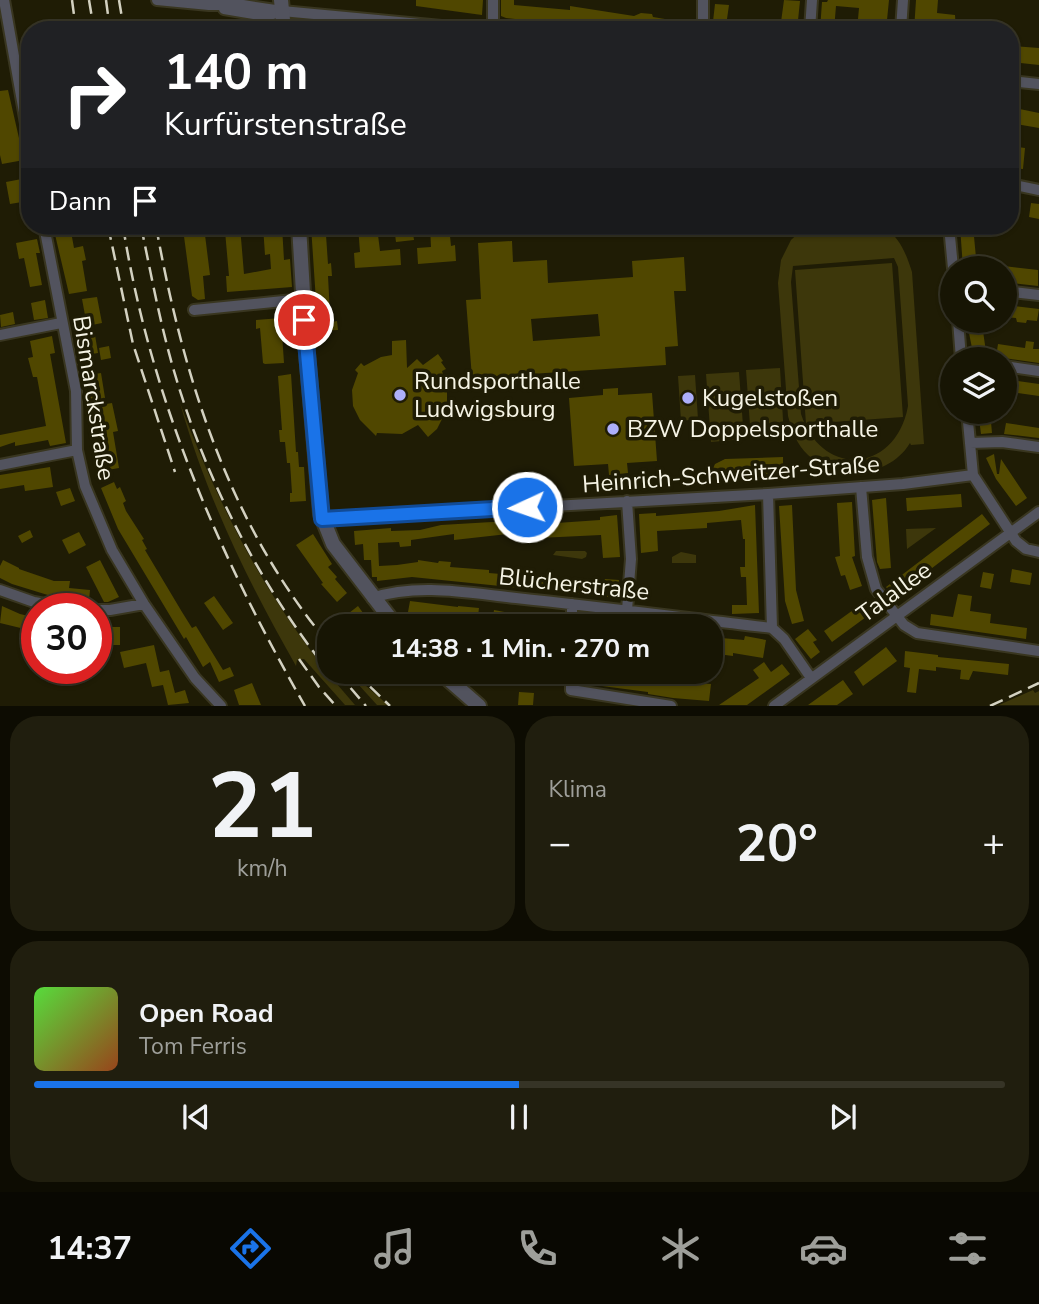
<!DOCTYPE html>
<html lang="de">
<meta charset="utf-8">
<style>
body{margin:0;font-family:"Nunito Sans",sans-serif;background:#201e0e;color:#f1f3f6;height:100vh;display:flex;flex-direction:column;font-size:26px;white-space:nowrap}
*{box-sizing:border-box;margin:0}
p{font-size:23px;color:#9e9f9a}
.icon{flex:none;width:38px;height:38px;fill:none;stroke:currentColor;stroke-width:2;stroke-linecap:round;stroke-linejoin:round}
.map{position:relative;height:706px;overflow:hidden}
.side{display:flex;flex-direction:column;gap:10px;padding:10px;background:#0d0c02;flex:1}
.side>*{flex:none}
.top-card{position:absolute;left:21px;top:21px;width:998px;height:214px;border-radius:28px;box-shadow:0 2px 5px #0004,0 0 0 2px #363426;background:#202124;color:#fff;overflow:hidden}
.controls{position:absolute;left:940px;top:256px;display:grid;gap:14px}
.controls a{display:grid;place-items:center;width:77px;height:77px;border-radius:50%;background:#171504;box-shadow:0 2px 5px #0004,0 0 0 2px #363426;font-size:35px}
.speed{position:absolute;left:21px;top:593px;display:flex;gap:14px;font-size:35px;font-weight:700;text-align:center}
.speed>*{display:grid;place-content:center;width:91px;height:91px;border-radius:50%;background:#171504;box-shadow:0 2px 5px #0004,0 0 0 2px #363426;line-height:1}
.speed .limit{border:10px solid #d22;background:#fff;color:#111}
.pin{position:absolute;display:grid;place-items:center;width:60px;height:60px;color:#fff;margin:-30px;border:4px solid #fff;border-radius:50%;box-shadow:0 2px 7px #0007}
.me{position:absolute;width:77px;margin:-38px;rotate:267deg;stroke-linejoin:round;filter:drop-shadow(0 0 5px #0008)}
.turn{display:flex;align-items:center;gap:24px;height:147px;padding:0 28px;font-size:32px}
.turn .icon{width:91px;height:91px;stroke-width:2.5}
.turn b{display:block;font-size:49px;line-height:60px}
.then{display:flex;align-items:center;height:66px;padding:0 28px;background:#0003;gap:14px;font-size:26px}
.big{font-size:52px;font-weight:700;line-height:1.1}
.side .widget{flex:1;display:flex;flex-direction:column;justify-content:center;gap:10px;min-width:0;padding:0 24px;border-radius:28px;background:#201e0e}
.side .dial{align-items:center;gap:0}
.dial b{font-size:91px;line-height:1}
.song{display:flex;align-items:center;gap:21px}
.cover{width:84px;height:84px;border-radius:10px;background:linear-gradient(135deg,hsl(110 70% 55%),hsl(20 70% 35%))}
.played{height:7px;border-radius:4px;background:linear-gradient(90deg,#1a73e8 50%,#363426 50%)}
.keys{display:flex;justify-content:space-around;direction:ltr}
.heat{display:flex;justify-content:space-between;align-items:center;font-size:38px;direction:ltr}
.side .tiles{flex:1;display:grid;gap:10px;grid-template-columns:1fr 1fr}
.widget:last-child{grid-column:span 2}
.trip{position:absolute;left:317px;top:614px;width:406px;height:70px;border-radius:28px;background:#171504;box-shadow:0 2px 5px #0004,0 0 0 2px #363426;font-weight:700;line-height:70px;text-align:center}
.tab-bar{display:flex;height:112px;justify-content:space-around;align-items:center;background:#090802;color:#9e9f9a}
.tab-bar .icon{width:49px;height:49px}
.tab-bar .active{color:#1a73e8}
.tab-bar b{font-size:32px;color:#f1f3f6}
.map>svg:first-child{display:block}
.green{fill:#3d370b;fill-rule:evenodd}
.building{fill:#504700;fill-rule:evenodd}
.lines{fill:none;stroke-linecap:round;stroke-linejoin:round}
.minor-casing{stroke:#393620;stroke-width:14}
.tertiary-casing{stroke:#393620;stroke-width:18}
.minor{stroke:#52535e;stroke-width:10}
.tertiary{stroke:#52535e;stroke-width:14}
.rail{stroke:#d3d1c1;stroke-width:2.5;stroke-dasharray:14 7;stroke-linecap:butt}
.route-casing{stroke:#114b97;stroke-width:18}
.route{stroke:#1a73e8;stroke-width:12}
.poi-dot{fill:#adaffb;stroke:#1f1c05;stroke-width:2.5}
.labels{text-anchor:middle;stroke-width:7;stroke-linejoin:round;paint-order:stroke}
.poi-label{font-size:24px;fill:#f6f4e5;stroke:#1f1c05;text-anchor:start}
.street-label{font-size:24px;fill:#f6f4e5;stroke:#1f1c05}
</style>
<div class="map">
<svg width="1039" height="706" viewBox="0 0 1039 706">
<rect width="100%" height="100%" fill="#1f1c05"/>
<path class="green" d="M806 226H883C900 238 906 253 912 272L924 444 911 445 910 443C889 478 837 481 808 455 797 445 792 431 788 416L778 283 781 260 791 240ZM894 258 898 267 908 406C896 473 822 479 801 414L791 282 793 266Z
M892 263 903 417 806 424 795 270Z
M780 368 784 437 751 439 746 370Z
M739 372 744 439 711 442 706 374Z
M695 375 698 419 681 421 678 376Z
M180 403C222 517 275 614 355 705H345L304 659 297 660 296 666C248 582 206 496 180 403Z
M936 528 907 549 906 529Z
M556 551H585L587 553 586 557 582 559 553 555Z
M681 552 696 555V563H672V557Z
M347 672H350L388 705H377Z
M1033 690 1035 693 1039 691V705H999Z"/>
<path class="building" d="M416 0H483L482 15 416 6Z
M501 0H514V5L570 10V6L634 16 641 13 652 14 653 17 695 24V30H617L506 18 501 16Z
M784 0 800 1 797 30H772L773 21 781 22Z
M828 0H889L886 30H857L859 8 836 6 834 30H820L822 2H827Z
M916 0H938L937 13 955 15 956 30H914Z
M715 4 729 5 727 19 736 20 735 30H712Z
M30 40V72H26L20 42Z
M1014 46 1039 48V65L1010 62V47Z
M8 90 24 160 2 164 0 155V91Z
M1010 107 1039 113V128L1010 123Z
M1010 146 1025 148 1023 169 1010 168Z
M27 178 24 190 29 189 30 205 23 207 22 202 10 204 6 182Z
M1031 203 1039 204V219L1029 217Z
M53 226H70L74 248 83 246 86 260 82 261 87 291 69 294Z
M203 226H240L244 274 271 269 270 254 265 255 263 226H282L284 260 290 259 292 287 227 292 226 276H229L225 231 205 235 210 275 203 276 205 299 198 300 192 296 183 229Z
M311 226H329V235H326L328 264 331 263 332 276H328L330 314 332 322 337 321 338 330 318 331Z
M358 226H412L414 240 396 242 395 234 378 235 380 251 400 249 401 265 355 268 354 253 360 252Z
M430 226H449L451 246 455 245 456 261 418 264 417 248 431 247Z
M960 226H973L977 268H963Z
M37 239 40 253H36L42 285 30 287 24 258 19 259 16 243Z
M512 241 513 262 547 260 548 283 633 277 632 261 684 257 686 291H674L678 346 665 347 666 365 472 378 466 300 481 299 478 243ZM598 314 600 336 533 341 531 319Z
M1004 266 1038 270V286L1004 282Z
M97 297 102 323 87 326 82 299Z
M45 300 48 318 34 320 31 303Z
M1004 305 1039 309 1037 321 1027 320 1026 323 1017 322 1016 318 1004 317Z
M13 312 15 324 1 327 0 315Z
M281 318 284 363 265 364 263 363 260 328 256 329V320Z
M983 331 986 352 973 353 969 333Z
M95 335 98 353 81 356 77 338Z
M52 336 55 353 50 354 66 443 50 446 48 440 15 446V442L0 447V435L46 426 37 377H33L28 358 33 357 30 341Z
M406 340 407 368 417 359 423 365 438 354 443 361 441 362 446 369 442 371 447 387V409L437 429 428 437 418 425 402 434 377 433 376 436 360 420 353 406 352 390 358 373 355 370 361 363 364 366 381 357 392 355V341Z
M1026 341 1034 342 1033 349H1039V363L996 357 998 344 1025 348Z
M109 346 111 358 101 360 99 348Z
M101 373 106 404 112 403 118 431 113 432 119 468 102 471 97 444 100 443 91 398 87 399 83 376Z
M291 374 296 452H298L299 467H304L306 501 290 502V493H292L290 463H287L285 442H280L279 430H282L278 376Z
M1004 379 1039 384V396L1004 391Z
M618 388V395L652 393 657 461 627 463 628 473 609 475 608 464 574 466 569 398 603 395V389Z
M978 411H990L992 433 981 434Z
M1006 423 1039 428V438L1004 434Z
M994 454 997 474H999L1001 459 1027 498 1016 506 996 479 986 458Z
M783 457V474L759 475V479L722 482V476L709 477 715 464 725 459Z
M50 467 53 487 25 491 24 485 0 489V475Z
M114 482 117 489 120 487 126 501 123 503 126 511 144 539 142 540 147 549 145 550 182 612 192 628 196 626 223 670 230 667 234 676 219 682 210 662 203 667 186 637 184 639 118 529 101 488Z
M70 488 75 501 61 506 56 492Z
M961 494 962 507 907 511 906 498Z
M886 498 891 568 880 569 877 562 872 500Z
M852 502 855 556 852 557 862 586 850 590 845 575 841 576 835 557 840 556 837 503Z
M755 505 759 613 732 614V605H747L746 577H741L740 567H745V539H743L741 520 707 523V528L657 531 658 551 641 553 639 514 656 513V516L719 511Z
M792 505 796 590 804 621 792 624 785 601 779 506Z
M982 514 990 524 894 597 886 587Z
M617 515 620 557 603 558 601 535 518 539 517 533 454 540V534L411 540V546L400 547 399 542 378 543 379 566 397 565 418 562V560L438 563 439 561 451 562 450 567 489 570V573L512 575 513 569 526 570 525 577 550 579 603 584 605 579 619 580 617 598 412 577 377 581V577H372L371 560H364L363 544 355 545 354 531 391 528V531L420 530 441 525 509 521V525L542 524 600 520V517Z
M30 530 33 537 22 543 18 536Z
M79 532 86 545 69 554 62 540Z
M313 534 332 564 328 567 337 577 335 579 347 593 337 602 321 584 323 583 296 545Z
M3 560 19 568V569L54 581H70L69 588 90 590 89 600 51 596 12 584 0 578V566Z
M100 560 119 597 108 602H104L86 567Z
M1012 569 1032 573 1030 585 1010 582Z
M983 572 994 574 991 589 980 587Z
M958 594 972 596 970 611 991 614 990 623 1027 628 1026 639 930 625 931 614 953 617Z
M214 596 233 623 223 630 204 603Z
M867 600H870L877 609 832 642 824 631Z
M410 601 458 607V606L479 608 477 624 408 612Z
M2 606 20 614 37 618V632L0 623Z
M358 606 366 617 358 624 349 613Z
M494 610 510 613 557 616 556 626H517L492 623Z
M96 627H120V645H96Z
M808 629 817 640 813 642 820 652 811 659 795 639Z
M745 636 766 640 763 658 733 653V656L710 653V637L744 640Z
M154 645 160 672 169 670 175 693 185 690 189 703 168 705 163 685 152 687 146 663 124 668 120 652Z
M886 647 897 661 863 686 854 672Z
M905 651 938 655V657L1009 664 1008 675 973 671 969 680 960 679 961 670 936 667V671L919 669 916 693 907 692 910 668 904 667Z
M764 662 771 672 782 664 790 674 747 705H719L759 678 753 670Z
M403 672H418V680L403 681Z
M491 672H510V685H491Z
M541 672H559V685L541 686Z
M579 672 602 674 603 672H619L639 675V680L655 681V677L664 678V681L711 684 709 701 673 698 648 694V692L579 683Z
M843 680 853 694 837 705H808Z
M252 683 261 705H239L234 690Z
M519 692 534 693 533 705H518Z"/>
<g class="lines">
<g class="minor-casing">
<path id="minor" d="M4 0 30 146
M157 0 209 5H243L282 11 484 30
M493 0V30
M703 0V30
M224 9 266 16 280 12
M810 30 812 0
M901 30 903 0
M1010 81 1039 84
M1010 184 1039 190
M44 226 76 391 77 450 85 486 112 550 144 604 195 678 221 706
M949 226 953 268
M1004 291 1039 295
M194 310 303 299
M958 320 961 359
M0 335 61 323
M1004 366 1039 371
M967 411 973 475 1016 541 1026 549 1039 552
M970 443 1002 442 1039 447
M0 465 77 450
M861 487 867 557 876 589 904 625 917 633 1039 651
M768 494 772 628 784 639 811 678
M322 519 768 494 903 484 973 475
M0 590 34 602 72 609
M372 598C418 583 468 593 516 598 601 607 687 618 772 628
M96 610H110L144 604
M627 610 631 559 627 501
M572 626V604
M571 672V690L671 706
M774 706 1039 512"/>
</g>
<g class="tertiary-casing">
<path id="tertiary" d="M281 0 284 30
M299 226 306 342 321 514 333 544 396 626
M440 672 479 706"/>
</g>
<use href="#minor" class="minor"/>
<use href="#tertiary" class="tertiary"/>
<path class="rail" d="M72 0 76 30
M89 0 94 30
M106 0 110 30
M119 0 124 30
M108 226 133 344 175 472
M123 226C150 397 219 556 305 706
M141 226C151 274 160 323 174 371 205 478 259 584 329 672
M156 226C183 376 229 525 329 644
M299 659 319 687 336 706
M337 672 366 706
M355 672 390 706
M990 706 1039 683"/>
</g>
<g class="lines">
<g class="route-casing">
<path id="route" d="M304 320 322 519 527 507"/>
</g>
<use href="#route" class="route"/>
</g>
<g class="poi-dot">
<circle cx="400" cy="395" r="7"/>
<circle cx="688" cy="398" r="7"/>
<circle cx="613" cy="429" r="7"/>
</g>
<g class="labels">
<g class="poi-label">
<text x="414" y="389">Rundsporthalle<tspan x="414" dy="28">Ludwigsburg</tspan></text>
<text x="702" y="406">Kugelstoßen</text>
<text x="627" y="437">BZW Doppelsporthalle</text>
</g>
<g class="street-label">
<text transform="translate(94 398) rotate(81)" y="8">Bismarckstraße</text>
<text transform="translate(731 474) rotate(-4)" y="8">Heinrich-Schweitzer-Straße</text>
<text transform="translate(574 584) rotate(6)" y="8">Blücherstraße</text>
<text transform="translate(894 592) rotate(-36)" y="8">Talallee</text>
</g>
</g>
</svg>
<div class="controls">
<a><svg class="icon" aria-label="search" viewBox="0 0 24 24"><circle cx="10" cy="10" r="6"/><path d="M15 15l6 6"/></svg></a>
<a><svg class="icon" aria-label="layers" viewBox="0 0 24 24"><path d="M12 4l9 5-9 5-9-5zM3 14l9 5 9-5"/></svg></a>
</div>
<div class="speed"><div class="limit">30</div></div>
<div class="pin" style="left:304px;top:320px;background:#d93025"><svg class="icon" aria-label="arrive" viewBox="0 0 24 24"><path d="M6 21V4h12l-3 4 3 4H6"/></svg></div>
<svg class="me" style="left:527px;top:507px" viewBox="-20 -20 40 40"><circle r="17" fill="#1a73e8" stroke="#fff" stroke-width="3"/><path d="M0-11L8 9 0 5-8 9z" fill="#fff"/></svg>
<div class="trip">14:38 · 1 Min. · 270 m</div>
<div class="top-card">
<div class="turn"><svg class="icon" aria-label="right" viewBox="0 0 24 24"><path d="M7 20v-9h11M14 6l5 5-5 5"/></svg><div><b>140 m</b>Kurfürstenstraße</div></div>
<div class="then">Dann<svg class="icon" aria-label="arrive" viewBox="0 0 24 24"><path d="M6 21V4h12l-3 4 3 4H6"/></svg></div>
</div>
</div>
<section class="side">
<div class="tiles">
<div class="widget dial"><b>21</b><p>km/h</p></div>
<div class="widget"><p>Klima</p>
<div class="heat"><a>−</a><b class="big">20°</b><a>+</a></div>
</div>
<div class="widget">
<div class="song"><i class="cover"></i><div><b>Open Road</b><p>Tom Ferris</p></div></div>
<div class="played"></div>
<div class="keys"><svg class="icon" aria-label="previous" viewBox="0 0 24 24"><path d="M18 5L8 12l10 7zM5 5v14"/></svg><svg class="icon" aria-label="pause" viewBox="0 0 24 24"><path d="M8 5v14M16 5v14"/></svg><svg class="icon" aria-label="next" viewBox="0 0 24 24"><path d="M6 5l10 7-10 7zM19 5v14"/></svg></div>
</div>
</div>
</section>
<nav class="tab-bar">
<b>14:37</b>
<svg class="icon active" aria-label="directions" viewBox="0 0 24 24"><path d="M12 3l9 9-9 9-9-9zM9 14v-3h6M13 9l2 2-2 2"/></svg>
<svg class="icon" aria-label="music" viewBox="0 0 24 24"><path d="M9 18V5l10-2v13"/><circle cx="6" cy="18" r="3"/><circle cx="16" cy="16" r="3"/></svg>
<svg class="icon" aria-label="phone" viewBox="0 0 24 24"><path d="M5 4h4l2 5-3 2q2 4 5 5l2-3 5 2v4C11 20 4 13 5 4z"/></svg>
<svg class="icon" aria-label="climate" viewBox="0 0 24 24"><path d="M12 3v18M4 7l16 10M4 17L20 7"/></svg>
<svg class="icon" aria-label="car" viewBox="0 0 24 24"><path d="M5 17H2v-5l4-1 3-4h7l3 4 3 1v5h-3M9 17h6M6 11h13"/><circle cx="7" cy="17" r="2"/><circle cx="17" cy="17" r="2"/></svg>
<svg class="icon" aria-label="filters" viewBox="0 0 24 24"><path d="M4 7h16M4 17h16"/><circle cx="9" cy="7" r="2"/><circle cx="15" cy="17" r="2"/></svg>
</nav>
